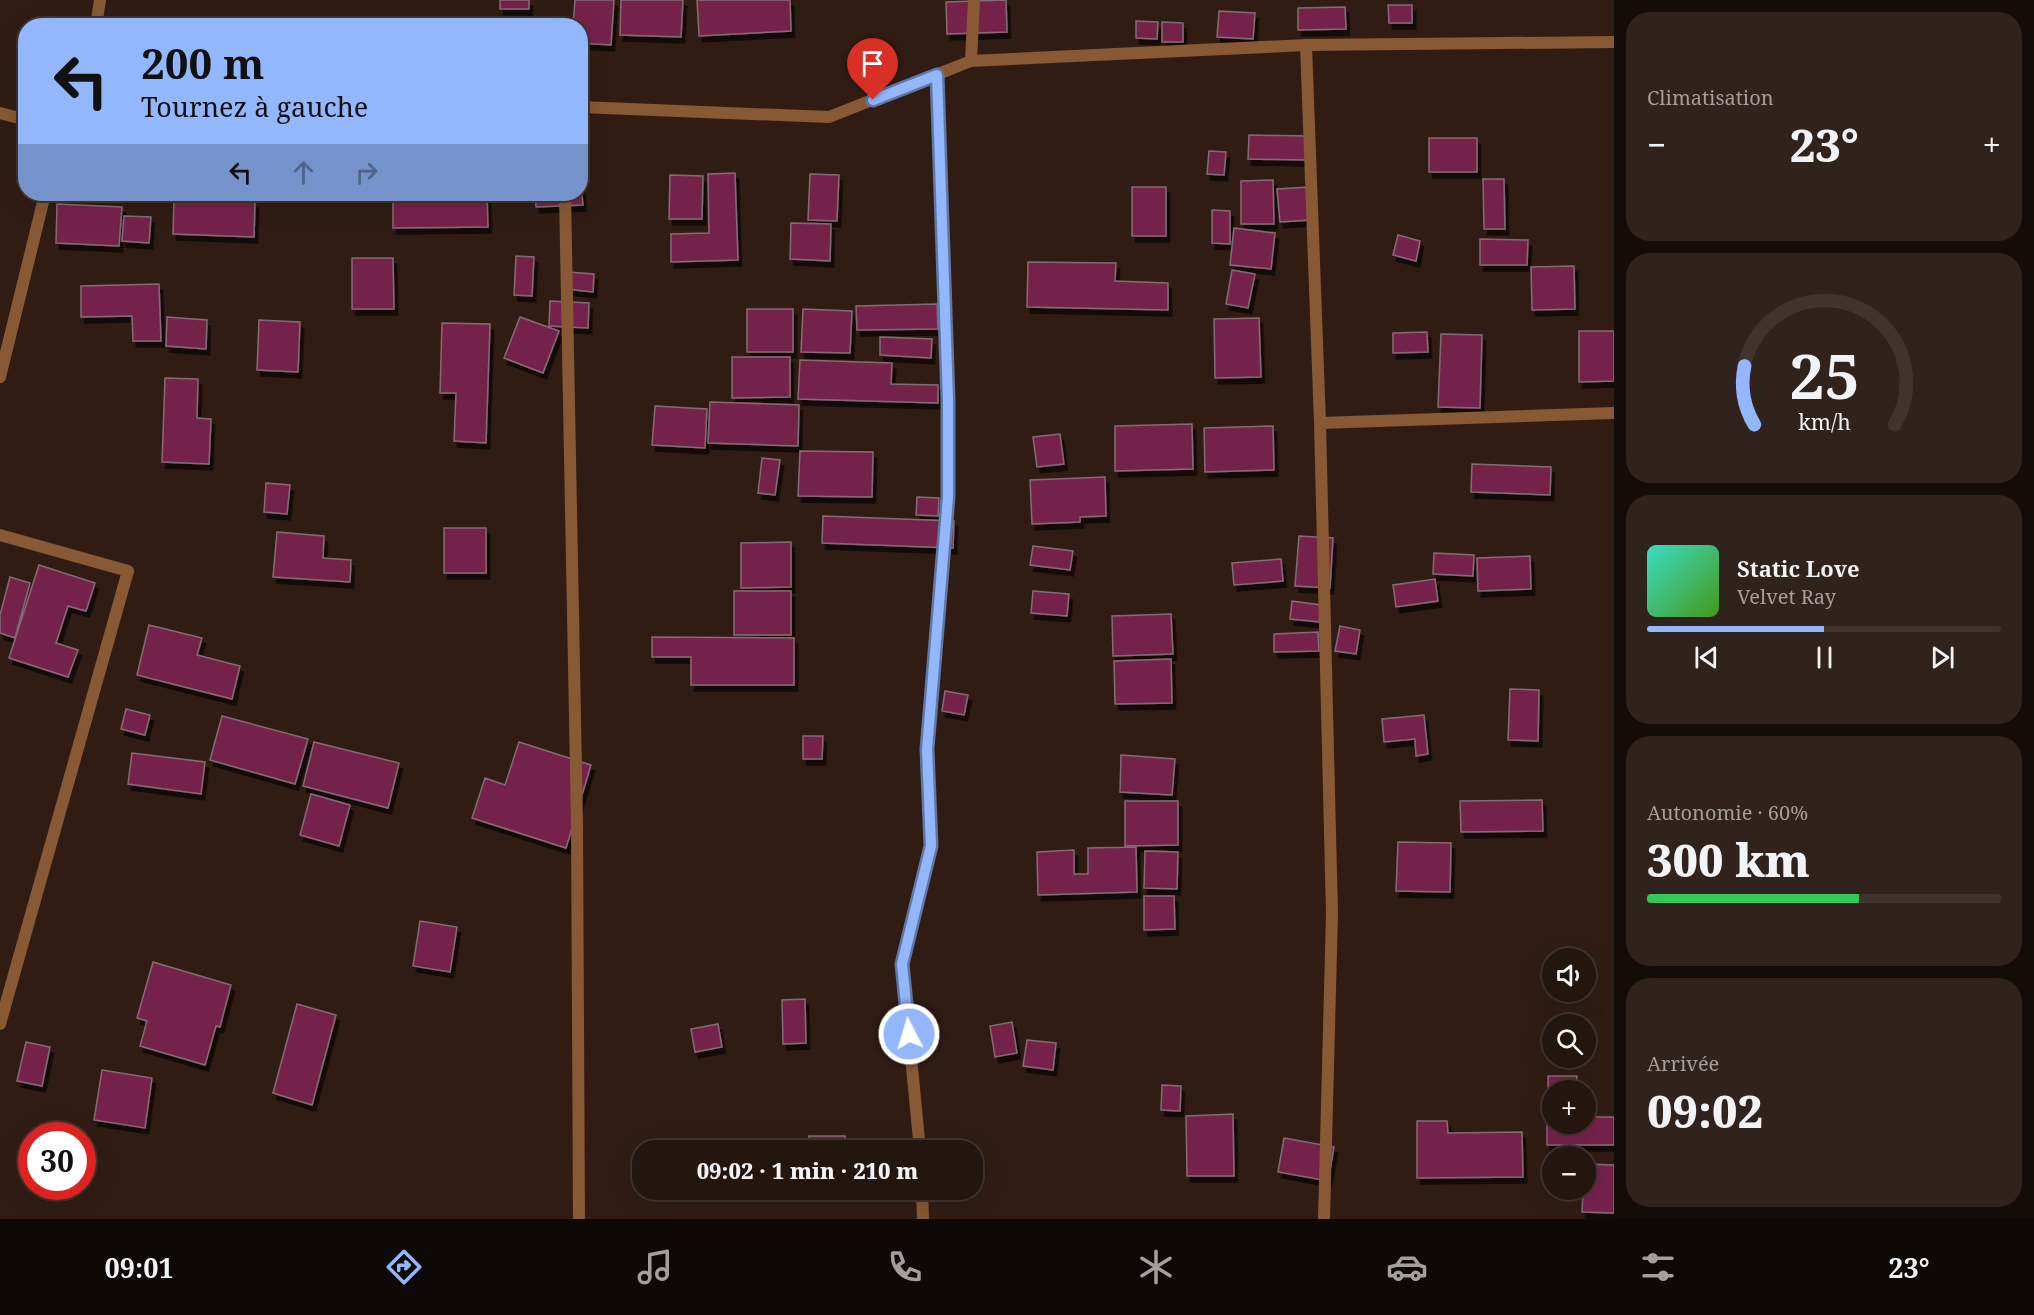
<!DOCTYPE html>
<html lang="fr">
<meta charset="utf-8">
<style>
body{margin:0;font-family:"Noto Serif",serif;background:#30221c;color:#f1f3f6;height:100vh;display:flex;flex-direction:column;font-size:22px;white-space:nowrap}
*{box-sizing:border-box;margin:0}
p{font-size:20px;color:#a39f9e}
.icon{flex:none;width:33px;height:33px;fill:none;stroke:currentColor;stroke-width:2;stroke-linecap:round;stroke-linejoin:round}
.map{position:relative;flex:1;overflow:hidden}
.side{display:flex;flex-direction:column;gap:12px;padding:12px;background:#140c08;width:420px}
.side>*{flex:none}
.hud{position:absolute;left:18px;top:18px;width:570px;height:183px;border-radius:24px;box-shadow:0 6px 24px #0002,0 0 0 2px #41342e;background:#93b7fd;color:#111;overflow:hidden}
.controls{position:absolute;left:1542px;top:948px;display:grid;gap:12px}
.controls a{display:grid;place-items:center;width:54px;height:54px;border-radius:50%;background:#24150e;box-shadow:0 6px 24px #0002,0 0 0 2px #41342e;font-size:30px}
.speed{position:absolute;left:18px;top:1122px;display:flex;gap:12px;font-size:30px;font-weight:700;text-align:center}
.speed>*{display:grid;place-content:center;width:78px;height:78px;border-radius:50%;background:#24150e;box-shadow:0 6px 24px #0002,0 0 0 2px #41342e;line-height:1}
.speed .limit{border:9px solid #d22;background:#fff;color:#111}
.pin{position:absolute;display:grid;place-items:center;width:51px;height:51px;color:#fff;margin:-62px -26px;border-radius:50% 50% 50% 0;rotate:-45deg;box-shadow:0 0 6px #0007}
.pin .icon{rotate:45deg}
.me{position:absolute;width:66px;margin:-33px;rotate:355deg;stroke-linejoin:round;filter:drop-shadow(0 0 4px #0008)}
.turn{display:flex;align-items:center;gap:21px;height:126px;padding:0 24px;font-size:27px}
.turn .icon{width:78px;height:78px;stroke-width:2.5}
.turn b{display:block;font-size:42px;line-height:51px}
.lanes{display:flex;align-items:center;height:57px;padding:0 24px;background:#0003;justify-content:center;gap:30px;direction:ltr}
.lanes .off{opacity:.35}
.big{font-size:45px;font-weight:800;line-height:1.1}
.side .tile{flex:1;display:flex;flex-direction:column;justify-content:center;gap:9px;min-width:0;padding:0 21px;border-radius:24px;background:#30221c}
.side .dial{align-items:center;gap:0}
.dial svg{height:156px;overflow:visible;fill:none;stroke:#41342e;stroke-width:7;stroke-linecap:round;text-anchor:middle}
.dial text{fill:#f1f3f6;stroke:none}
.song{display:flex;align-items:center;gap:18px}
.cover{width:72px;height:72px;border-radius:9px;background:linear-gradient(135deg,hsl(170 70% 55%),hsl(100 70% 35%))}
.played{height:6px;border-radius:3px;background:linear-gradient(90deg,#93b7fd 50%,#41342e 50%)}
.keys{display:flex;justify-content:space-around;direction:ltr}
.heat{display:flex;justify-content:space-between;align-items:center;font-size:33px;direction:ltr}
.charge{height:9px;border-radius:4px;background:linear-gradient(90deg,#34c759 60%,#41342e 0)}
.trip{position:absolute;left:632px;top:1140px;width:351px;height:60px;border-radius:24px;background:#24150e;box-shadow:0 6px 24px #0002,0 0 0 2px #41342e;font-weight:800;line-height:60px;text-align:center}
.menu{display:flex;height:96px;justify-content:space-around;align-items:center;background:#0e0806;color:#a39f9e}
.menu .icon{width:42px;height:42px}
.menu .on{color:#93b7fd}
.menu b{font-size:27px;color:#f1f3f6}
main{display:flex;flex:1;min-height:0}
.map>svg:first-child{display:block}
.building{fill:#75244b;stroke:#856b75;stroke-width:1.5;filter:url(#shadow)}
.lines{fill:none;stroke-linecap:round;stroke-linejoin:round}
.minor{stroke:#885934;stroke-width:12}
.tertiary{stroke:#885934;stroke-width:12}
.route-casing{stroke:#6077a4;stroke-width:15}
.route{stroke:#93b7fd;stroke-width:10}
</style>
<main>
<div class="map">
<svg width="1614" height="1219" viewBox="0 0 1614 1219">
<defs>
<filter id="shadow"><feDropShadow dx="3.5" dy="6" stdDeviation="0" flood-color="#0009"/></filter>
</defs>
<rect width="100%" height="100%" fill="#301c13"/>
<path class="building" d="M500 0H529V9H500Z
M575 0H614L611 45 580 43V26H573Z
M621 0H683L681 37 620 35Z
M697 0H790L791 31 699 36Z
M1006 0 1007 32 947 34 946 2Z
M1388 5H1412V23H1389Z
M1345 7 1346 29 1298 30V8Z
M1219 11 1255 13 1253 39 1217 37Z
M1136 21 1158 22 1157 39 1136 38Z
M1162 22 1183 23V42H1162Z
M1249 135 1307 136 1306 160 1248 159Z
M1429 138H1477V172H1429Z
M1209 151 1226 152 1224 175 1207 174Z
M735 173 738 260 671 262V234L709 233 708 174Z
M810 174 839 175 837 221 808 220Z
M670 175 703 176 702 219H669Z
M580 176 583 205 536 207 535 194H580Z
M1483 179H1504L1505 229H1484Z
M1273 180 1274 224H1241V181Z
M1132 187H1166V236H1132Z
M1308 187 1310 220 1280 222 1277 189Z
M393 194H487L488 227 393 228Z
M174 199 255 202 254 237 173 234Z
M57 204 122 207 119 246 56 243Z
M1212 210 1230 211V244L1212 243Z
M124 216 151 217 149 243 122 241Z
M791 223 831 224 830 261 790 259Z
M1234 228 1275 233 1271 269 1230 265Z
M1398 235 1420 241 1416 261 1393 255Z
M1480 239 1528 240 1527 265H1480Z
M516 256 534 257 532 296 514 295Z
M352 258H393L394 309H352Z
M1028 262 1116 263 1115 281 1168 283V310L1027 307Z
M1574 266 1575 309 1532 310 1531 267Z
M1232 270 1255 274 1248 308 1226 304Z
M568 272 594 274 593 292 566 289Z
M159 284 161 341H133L132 316 81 317V286Z
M550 301 589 303 588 328 549 326Z
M937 304 938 329 857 330 856 306Z
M747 309H793V352H747Z
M803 309 852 311 850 353 801 352Z
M167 317 207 320 206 349 166 346Z
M520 317 559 331 543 373 504 358Z
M1259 318 1261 377 1215 378 1214 319Z
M259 320 300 322 298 372 257 370Z
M442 323 490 324 486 443 454 441 456 393H440Z
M1579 331H1614V381L1579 382Z
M1427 332 1428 352 1393 353V333Z
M1441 334 1482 335 1480 408 1438 407Z
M880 337 932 339 931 358 880 355Z
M732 357H790V397L732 398Z
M800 360 892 363 891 384 938 385V403L798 399Z
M165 378 198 379 197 418 211 419 209 464 162 462Z
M710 402 799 405 798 446 708 443Z
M655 406 707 409 705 448 652 445Z
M1192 424 1193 469 1115 471V426Z
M1273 426 1274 470 1205 472 1204 428Z
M1060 434 1064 464 1037 467 1033 437Z
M800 451 873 452 872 497 798 496Z
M762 458 780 460 775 495 758 493Z
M1472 464 1551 467 1550 495 1471 492Z
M1105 477 1106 516 1080 517V522L1032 524 1030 480Z
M266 483 290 485 287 514 264 512Z
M917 497 939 498 938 516 916 515Z
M823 516 954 521 953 548 822 543Z
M444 528H486V573H444Z
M277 532 324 536 323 558 351 560 350 582 273 577Z
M1299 536 1333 538 1330 588 1295 586Z
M791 542V587L741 588V543Z
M1033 546 1073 551 1070 570 1030 565Z
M1434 553 1474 555 1473 576 1433 574Z
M1530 556 1531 589 1478 591 1477 558Z
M1281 559 1283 581 1234 585 1232 563Z
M39 565 95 583 86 611 68 606 56 643 78 650 68 677 9 658Z
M10 577 30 583 15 638 0 633V615Z
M1435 579 1438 601 1396 607 1393 585Z
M734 591H791V635H734Z
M1033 591 1069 594 1067 616 1031 613Z
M1292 601 1321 605 1319 622 1290 619Z
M1171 614 1173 654 1113 656 1112 616Z
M149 625 202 638 197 655 240 666 232 699 137 675Z
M1340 626 1360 630 1356 654 1335 651Z
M1318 632 1319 651 1274 652V634Z
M652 637 794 638V685H691V657H652Z
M1171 659 1172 703 1115 704 1114 661Z
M1510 689 1539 690 1538 741 1508 740Z
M945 691 968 695 964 715 942 711Z
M126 709 150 715 145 735 121 729Z
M1424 715 1428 754 1416 756 1415 739 1384 742 1382 719Z
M222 716 308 739 295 784 210 760Z
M803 736H823L822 759H803Z
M314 742 399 763 388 808 303 786Z
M519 742 591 765 566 848 472 818 485 778 505 785Z
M132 753 205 762 201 794 128 784Z
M1121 755 1175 759 1172 795 1120 792Z
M311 794 350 805 339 846 300 835Z
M1542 800 1543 831 1461 832 1460 801Z
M1125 801H1178V845L1125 846Z
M1398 842 1451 843 1450 892 1396 891Z
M1136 847 1137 892 1038 895 1037 852 1074 850V874H1088V848Z
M1145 851 1178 852 1177 889 1144 888Z
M1144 896H1174L1175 929 1144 930Z
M420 921 457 927 450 972 413 966Z
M153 962 231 985 220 1027 216 1026 205 1065 140 1046 147 1021 137 1018Z
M805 999 806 1043 783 1044 782 1000Z
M297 1004 336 1015 312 1105 273 1093Z
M1012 1022 1017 1053 995 1057 990 1026Z
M718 1024 722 1047 695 1052 691 1029Z
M1027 1040 1056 1043 1053 1070 1023 1066Z
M26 1042 50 1047 42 1086 17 1081Z
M102 1070 152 1078 145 1128 94 1120Z
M1548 1076H1577L1576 1090H1552V1114H1548Z
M1162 1085 1181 1086 1180 1111 1161 1110Z
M1233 1114 1234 1176H1187L1186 1116Z
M1547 1117H1552V1124H1586V1117H1614V1145H1547Z
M1417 1121H1447L1448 1133 1522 1132 1523 1177 1417 1178Z
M809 1136H845V1150H809Z
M1284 1138 1334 1147 1328 1181 1278 1172Z
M909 1143 940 1144V1150H908Z
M1586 1164 1614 1165V1213L1582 1212 1583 1190H1586Z"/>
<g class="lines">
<path class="minor" d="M96 26 100 0
M1306 45 1320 423 1332 914 1324 1219
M971 61 974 0
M565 194 577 823 579 1219
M0 377 45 194
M1320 423 1614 413
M0 535 128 571 0 1024
M920 1150 902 964 931 846 927 749 948 497V400L937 75
M922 1190 923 1219"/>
<path class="tertiary" d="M580 107 829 117 971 61 1306 45 1614 42
M0 113 26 120"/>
</g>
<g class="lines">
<g class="route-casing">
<path id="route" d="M873 100 937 75 948 400V497L927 749 931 846 902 964 909 1034"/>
</g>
<use href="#route" class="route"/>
</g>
</svg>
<div class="controls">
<a><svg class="icon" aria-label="sound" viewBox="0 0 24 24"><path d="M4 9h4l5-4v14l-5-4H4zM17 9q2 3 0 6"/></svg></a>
<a><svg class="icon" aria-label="search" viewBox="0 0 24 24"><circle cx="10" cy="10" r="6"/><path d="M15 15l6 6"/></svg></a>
<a>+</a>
<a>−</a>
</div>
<div class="speed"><div class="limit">30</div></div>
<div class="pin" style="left:873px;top:100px;background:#d93025"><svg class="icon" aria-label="arrive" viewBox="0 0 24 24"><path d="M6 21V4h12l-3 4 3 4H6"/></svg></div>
<svg class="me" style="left:909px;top:1034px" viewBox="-20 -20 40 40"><circle r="17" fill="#93b7fd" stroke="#fff" stroke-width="3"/><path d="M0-11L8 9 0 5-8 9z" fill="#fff"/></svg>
<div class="trip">09:02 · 1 min · 210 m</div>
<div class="hud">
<div class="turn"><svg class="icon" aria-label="left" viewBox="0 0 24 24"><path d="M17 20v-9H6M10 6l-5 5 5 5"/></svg><div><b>200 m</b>Tournez à gauche</div></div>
<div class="lanes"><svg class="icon" aria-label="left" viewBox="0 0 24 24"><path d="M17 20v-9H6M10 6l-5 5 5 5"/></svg><svg class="icon off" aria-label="ahead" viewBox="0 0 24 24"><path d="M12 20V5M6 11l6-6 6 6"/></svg><svg class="icon off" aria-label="right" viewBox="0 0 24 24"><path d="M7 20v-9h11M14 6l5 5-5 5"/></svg></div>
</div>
</div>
<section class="side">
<div class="tile"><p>Climatisation</p>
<div class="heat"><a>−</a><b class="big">23°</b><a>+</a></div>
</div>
<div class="tile dial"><svg viewBox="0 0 100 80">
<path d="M14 69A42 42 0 1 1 86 69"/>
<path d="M14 69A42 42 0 0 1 9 39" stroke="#93b7fd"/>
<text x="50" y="56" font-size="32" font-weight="700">25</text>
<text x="50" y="72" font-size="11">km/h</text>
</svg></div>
<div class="tile">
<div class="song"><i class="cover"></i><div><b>Static Love</b><p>Velvet Ray</p></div></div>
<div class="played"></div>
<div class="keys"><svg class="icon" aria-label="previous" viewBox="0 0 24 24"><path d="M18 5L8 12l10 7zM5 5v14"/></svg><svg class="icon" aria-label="pause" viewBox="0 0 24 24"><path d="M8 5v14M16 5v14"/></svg><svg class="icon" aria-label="next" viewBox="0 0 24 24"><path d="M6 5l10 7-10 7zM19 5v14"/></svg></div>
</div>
<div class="tile"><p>Autonomie · 60%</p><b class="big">300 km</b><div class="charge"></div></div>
<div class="tile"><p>Arrivée</p><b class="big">09:02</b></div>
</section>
</main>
<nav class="menu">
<b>09:01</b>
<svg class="icon on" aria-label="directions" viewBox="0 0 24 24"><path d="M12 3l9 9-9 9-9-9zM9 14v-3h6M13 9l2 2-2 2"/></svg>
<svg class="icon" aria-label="music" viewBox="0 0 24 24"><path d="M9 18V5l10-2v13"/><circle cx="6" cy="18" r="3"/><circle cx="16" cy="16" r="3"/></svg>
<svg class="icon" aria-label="phone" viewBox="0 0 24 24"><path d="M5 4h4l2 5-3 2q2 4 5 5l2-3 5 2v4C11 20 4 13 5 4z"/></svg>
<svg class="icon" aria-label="climate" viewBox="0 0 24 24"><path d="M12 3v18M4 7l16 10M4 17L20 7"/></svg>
<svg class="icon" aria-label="car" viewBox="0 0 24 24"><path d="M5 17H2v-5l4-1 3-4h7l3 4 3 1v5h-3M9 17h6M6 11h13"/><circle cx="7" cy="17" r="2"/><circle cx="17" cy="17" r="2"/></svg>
<svg class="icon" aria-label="filters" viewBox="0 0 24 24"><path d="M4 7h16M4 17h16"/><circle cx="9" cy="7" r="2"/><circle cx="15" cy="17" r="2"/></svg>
<b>23°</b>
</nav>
